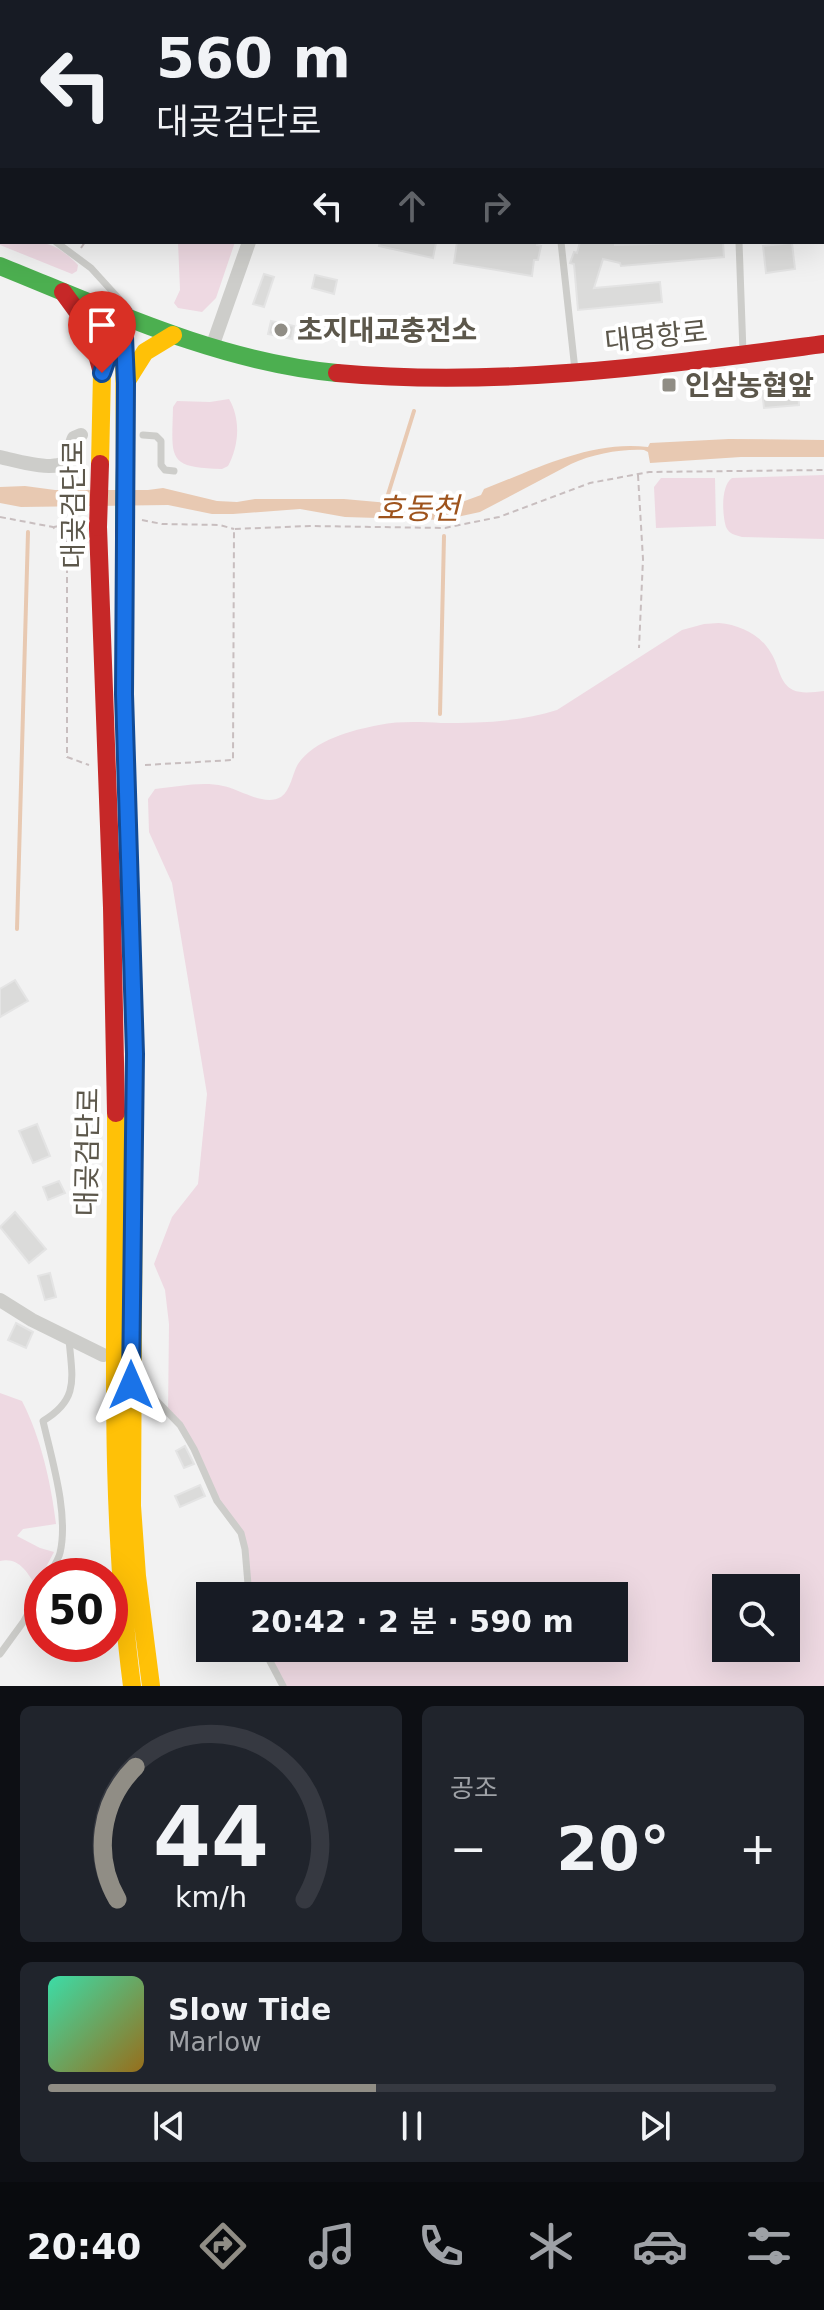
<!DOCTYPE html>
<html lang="ko">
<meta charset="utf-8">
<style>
body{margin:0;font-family:"DejaVu Sans","Noto Sans KR",sans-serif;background:#20242c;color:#f1f3f6;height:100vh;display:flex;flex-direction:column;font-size:30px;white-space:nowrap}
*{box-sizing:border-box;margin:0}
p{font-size:26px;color:#9ea1a6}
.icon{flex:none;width:44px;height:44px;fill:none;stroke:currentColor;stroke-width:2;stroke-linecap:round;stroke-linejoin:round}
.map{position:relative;height:1686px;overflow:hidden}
.details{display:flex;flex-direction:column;gap:20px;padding:20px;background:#0d0f14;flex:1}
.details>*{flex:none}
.banner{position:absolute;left:0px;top:0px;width:824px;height:244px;box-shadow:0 8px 32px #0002;background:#171b24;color:#f1f3f6;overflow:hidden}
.fabs{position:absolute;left:712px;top:1574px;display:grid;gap:16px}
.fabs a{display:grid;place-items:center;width:88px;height:88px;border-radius:0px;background:#171b24;box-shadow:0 8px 32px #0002;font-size:40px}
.speed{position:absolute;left:24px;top:1558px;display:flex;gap:16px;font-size:40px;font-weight:700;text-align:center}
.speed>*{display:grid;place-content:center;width:104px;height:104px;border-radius:50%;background:#171b24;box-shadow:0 8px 32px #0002;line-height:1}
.speed .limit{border:12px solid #d22;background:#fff;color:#111}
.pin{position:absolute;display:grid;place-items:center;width:68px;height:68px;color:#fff;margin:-82px -34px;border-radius:50% 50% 50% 0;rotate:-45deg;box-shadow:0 0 8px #0007}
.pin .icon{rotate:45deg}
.me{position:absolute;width:88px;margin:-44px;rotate:0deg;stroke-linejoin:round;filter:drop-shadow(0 0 6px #0008)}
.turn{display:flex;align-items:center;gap:28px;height:168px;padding:0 24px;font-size:36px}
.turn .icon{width:104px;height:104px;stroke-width:2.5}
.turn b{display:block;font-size:56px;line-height:68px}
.lanes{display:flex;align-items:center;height:76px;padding:0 24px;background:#0003;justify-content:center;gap:40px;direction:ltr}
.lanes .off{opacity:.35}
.big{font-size:60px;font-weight:600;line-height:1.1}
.details .tile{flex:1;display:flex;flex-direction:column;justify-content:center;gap:12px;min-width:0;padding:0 28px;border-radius:12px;background:#20242c}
.details .dial{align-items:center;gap:0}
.dial svg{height:208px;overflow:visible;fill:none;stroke:#363941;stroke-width:7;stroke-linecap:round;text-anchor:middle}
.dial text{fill:#f1f3f6;stroke:none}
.song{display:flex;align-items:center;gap:24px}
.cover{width:96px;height:96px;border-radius:12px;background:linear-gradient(135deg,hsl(160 70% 55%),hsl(40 70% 35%))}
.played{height:8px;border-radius:4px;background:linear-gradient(90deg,#908d85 45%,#363941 45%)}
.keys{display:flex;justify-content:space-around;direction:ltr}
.heat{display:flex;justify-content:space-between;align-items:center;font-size:44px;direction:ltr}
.details .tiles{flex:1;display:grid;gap:20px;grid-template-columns:1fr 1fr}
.tile:last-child{grid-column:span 2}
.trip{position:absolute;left:196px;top:1582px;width:432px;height:80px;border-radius:0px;background:#171b24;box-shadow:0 8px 32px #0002;font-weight:600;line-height:80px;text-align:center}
.menu{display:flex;height:128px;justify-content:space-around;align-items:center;background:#090b0e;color:#9ea1a6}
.menu .icon{width:56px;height:56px}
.menu .on{color:#908d85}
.menu b{font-size:36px;color:#f1f3f6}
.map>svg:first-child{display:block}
.green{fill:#eed9e2;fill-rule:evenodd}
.water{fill:#e8c9b2}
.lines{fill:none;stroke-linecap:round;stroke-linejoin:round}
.stream{stroke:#e8c9b2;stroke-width:4}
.building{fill:#dbdbda;stroke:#e4e4e4;stroke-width:2}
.path{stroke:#c8bebf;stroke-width:2;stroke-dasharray:6 4;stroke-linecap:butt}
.lane{stroke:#cdcdca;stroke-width:7}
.street{stroke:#cdcdca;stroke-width:14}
.fast{stroke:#4caf50;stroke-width:18}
.slow{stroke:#ffc107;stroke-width:18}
.jam{stroke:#c62828;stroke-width:18}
.fast-bridge{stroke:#4caf50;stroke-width:18}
.jam-bridge{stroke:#c62828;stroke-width:18}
.route-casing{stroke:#114b97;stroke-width:20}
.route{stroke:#1a73e8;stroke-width:14}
.poi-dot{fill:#908d85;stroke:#fff;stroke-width:3}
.labels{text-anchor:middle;stroke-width:8;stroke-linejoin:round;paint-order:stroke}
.poi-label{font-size:28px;font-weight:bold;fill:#5c574b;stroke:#fff;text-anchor:start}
.street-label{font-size:28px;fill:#5c574b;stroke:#fff}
.water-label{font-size:30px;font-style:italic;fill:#9e531c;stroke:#fff}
</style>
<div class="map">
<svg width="824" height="1686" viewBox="0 0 824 1686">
<rect width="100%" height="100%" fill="#f2f2f2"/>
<path class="green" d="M0 0H351L2 2V200Z
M0 213 2 242C38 242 51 237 78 265L77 271 72 274 0 245Z
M178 242H235L216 298 202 312 178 308 174 303 180 290Z
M229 399C241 419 239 446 228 466L222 469C166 468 172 458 173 407L177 401 210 402Z
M824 475V539L742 537C735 535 729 534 726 527 722 514 721 485 732 478Z
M661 478H715L716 526 656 528 654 487Z
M719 623C740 625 760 634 771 653 779 665 779 683 793 690 802 694 814 692 824 691V1686H283L263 1648H614V1596H249L241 1533 217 1501 194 1448 168 1413 169 1324 165 1290 154 1264 172 1217 198 1184 207 1094 172 883 149 832 148 799 155 789C177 787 202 781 223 786 240 789 264 807 281 797 291 790 292 774 298 764 314 740 352 730 379 725 399 721 421 722 441 723 480 723 519 722 557 710L682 630 704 624ZM726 1588H786V1648H726Z
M0 1393 22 1401C41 1438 51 1483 56 1524L23 1529 17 1536 40 1548 54 1552 36 1586C27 1572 19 1557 0 1561Z"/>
<path class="water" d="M729 439 824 440V457H741L650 463 648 452 644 450C620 449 593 454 571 464L480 512 443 520 345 517 300 509 233 514H212L168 505 21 507 0 503V487L25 486 55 490H148L163 488 217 501 237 502 255 499H344L411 505 430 510 451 506 481 495 484 489C536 469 591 440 648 447L650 443Z"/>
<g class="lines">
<path class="stream" d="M385 504 414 411
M440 714 444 536
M17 929 28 532"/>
</g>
<path class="building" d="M380 242H431L436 243 433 258 379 246Z
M457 242H538L537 245 541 246 538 260H534L532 276 454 263Z
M580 242H615V245L723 242 724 257 621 266 620 263 603 259 594 288 660 282 662 302 578 310 574 264 570 263 574 252 577 253Z
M792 243 795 269 766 273 763 246Z
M264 274 274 277 264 307 253 304Z
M315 275 337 280 334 294 312 288Z
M271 321 294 326 292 339 268 334Z
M798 389 799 405 764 408 762 391Z
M15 980 28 1001 0 1017V989Z
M37 1124 50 1156 33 1163 19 1131Z
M59 1181 65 1193 48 1200 43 1187Z
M15 1212 46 1249 29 1263 0 1227Z
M50 1273 56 1297 45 1300 38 1276Z
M16 1323 33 1332 26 1348 8 1340Z
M185 1446 194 1464 184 1468 176 1451Z
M200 1485 205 1496 180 1507 175 1496Z"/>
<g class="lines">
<path class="path" d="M54 0V2
M81 248 85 242
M638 475 643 559 639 648
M0 517 53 527 67 540V757L89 765
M142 520 162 524 220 525 234 529
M54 527 83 521
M145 765 233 760 234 529 310 526 445 528 499 517 590 483 649 472 824 470"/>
<path class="lane" d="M569 2 570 0
M0 209 2 210
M56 242 91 268 131 312
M561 242 575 370
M739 242 743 352
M143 435 156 436 161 441V465L165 470 174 471
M148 1392 180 1425 194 1449 217 1501 241 1533 245 1549 249 1596
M48 1576C52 1569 58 1561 60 1553 69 1515 52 1460 43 1421 80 1399 72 1378 69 1339
M263 1648 283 1686
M0 1654 24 1621 42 1588"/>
<path class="street" d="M408 2 410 0
M212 347 249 242
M0 457C14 460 53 472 65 462 71 457 70 446 74 438L81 435
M0 1300 32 1320 103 1355"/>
<path class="fast" d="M0 266C109 310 219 362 337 373"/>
<path class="slow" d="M124 326 125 466
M128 379 145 352 173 335
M100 464 102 373 123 314
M116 1113C117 1306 107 1494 132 1686
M134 1135 132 1506 137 1576 151 1686"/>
<path class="jam" d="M63 292 90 329 102 373
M337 373C500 388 663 365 824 344
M124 526V694L135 1054 134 1135
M98 527 112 908 116 1113"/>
<path class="fast-bridge" d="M124 526 125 466"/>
<path class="jam-bridge" d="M98 527 100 464"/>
</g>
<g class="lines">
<g class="route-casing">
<path id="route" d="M102 373 123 314 126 383 124 694 135 1054 131 1385"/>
</g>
<use href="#route" class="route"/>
</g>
<g class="poi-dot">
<circle cx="281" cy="330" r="8"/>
<rect x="661" y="377" width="16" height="16" rx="4"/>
</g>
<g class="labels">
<g class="poi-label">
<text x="297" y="340">초지대교충전소</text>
<text x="685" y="395">인삼농협앞</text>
</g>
<g class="street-label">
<text transform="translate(656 336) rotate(-6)" y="10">대명항로</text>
<text transform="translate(73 504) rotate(-90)" y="10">대곶검단로</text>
<text transform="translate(87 1152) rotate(-89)" y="10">대곶검단로</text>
</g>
<g class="water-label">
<text x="418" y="519">호동천</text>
</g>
</g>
</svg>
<div class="fabs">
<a><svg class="icon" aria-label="search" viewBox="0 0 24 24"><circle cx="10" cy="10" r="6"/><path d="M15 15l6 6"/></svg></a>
</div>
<div class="speed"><div class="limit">50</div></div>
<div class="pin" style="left:102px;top:373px;background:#d93025"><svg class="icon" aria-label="arrive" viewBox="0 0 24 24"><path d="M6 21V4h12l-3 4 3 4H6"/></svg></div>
<svg class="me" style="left:131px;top:1385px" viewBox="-20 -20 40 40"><path d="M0-17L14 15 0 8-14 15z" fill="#1a73e8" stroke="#fff" stroke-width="4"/></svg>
<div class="trip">20:42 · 2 분 · 590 m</div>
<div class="banner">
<div class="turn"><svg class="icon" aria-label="left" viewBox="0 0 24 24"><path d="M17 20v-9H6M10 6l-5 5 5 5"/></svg><div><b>560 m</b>대곶검단로</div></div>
<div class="lanes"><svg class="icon" aria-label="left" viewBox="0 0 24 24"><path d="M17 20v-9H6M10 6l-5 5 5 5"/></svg><svg class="icon off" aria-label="ahead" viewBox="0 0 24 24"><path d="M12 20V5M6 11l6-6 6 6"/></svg><svg class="icon off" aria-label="right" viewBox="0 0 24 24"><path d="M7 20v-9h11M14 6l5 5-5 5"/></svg></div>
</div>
</div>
<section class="details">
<div class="tiles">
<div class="tile dial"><svg viewBox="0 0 100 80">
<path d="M14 69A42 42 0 1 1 86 69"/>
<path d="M14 69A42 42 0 0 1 21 18" stroke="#908d85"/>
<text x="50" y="56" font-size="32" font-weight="700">44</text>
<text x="50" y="72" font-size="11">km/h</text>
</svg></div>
<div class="tile"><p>공조</p>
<div class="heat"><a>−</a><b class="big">20°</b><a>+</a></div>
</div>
<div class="tile">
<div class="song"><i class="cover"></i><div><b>Slow Tide</b><p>Marlow</p></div></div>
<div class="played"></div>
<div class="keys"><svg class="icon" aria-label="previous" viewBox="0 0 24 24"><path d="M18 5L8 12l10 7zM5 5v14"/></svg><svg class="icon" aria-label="pause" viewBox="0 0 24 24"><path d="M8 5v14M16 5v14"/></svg><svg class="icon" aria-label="next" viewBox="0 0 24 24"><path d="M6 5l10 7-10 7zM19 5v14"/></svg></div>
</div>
</div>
</section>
<nav class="menu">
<b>20:40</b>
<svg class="icon on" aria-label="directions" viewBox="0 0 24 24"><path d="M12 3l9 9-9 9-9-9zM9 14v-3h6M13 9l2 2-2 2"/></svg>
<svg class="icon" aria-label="music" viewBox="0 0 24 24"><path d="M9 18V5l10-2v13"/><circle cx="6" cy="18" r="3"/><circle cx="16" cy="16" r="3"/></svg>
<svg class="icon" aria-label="phone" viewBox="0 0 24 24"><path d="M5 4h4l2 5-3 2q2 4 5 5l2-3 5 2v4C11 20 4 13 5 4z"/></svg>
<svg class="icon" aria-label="climate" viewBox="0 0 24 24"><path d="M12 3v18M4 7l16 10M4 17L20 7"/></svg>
<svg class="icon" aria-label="car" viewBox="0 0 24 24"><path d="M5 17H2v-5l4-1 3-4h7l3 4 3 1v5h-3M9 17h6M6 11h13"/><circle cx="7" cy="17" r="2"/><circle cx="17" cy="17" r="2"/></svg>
<svg class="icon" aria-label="filters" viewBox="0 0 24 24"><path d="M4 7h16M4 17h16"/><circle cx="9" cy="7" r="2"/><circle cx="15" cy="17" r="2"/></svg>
</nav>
